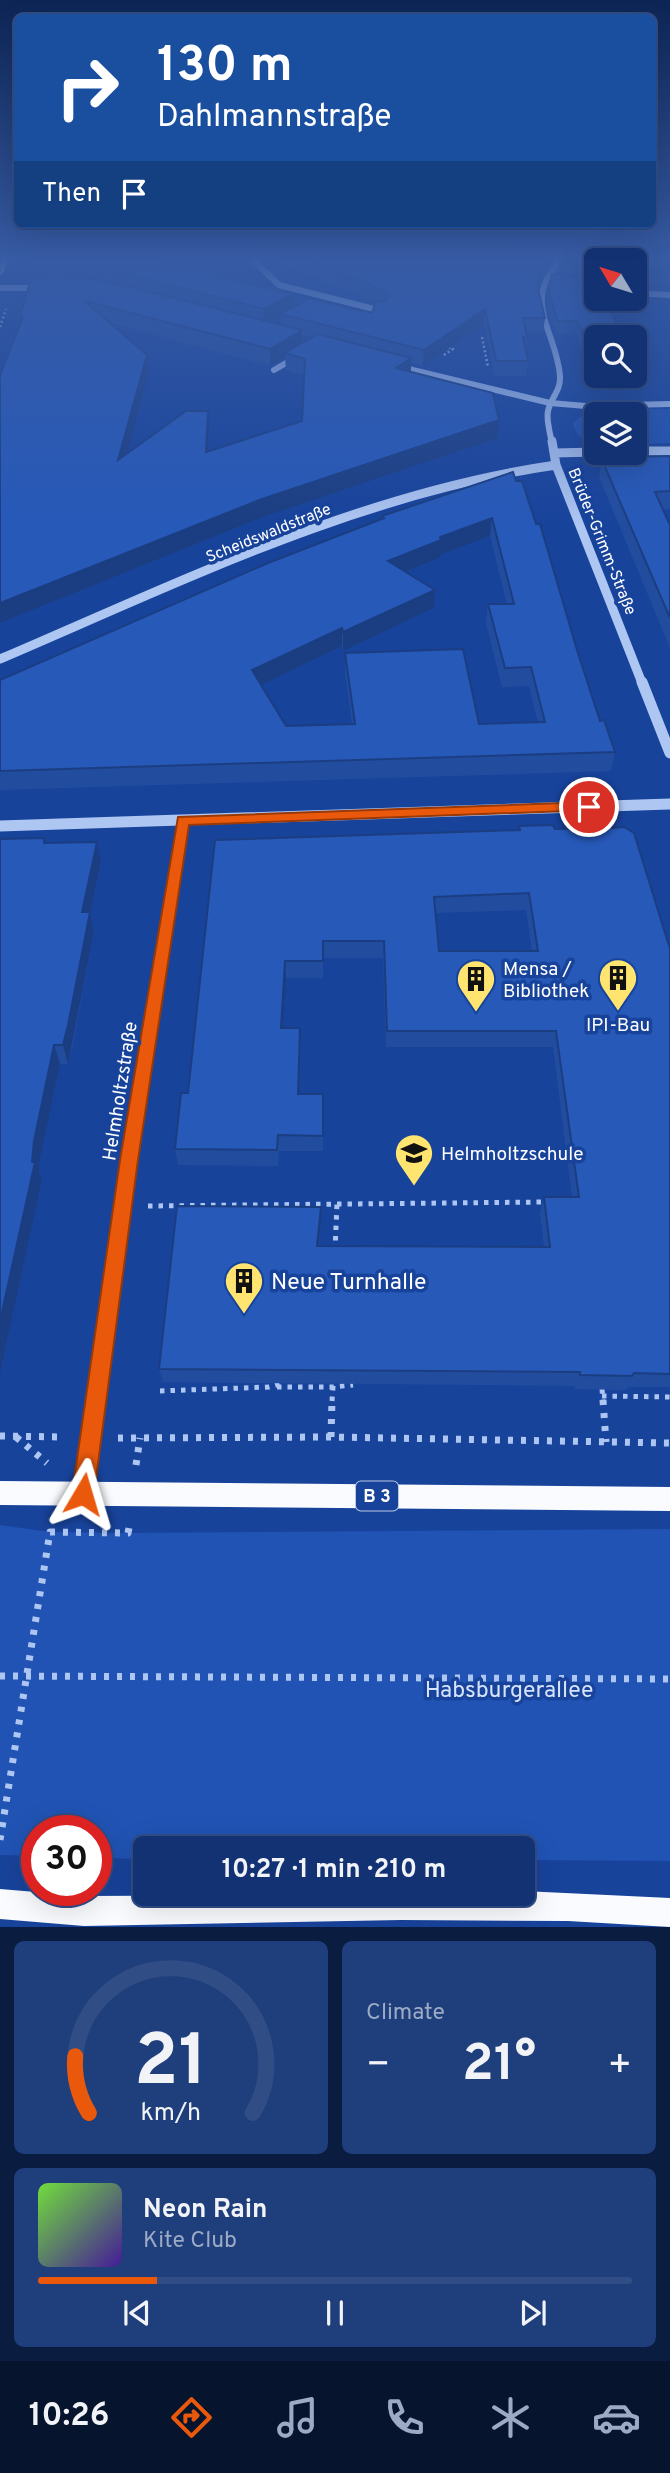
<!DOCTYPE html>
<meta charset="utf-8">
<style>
body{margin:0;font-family:Overpass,sans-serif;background:#1f3e7c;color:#f1f3f6;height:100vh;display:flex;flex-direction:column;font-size:26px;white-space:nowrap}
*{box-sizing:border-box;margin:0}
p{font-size:23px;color:#9caac5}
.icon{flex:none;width:38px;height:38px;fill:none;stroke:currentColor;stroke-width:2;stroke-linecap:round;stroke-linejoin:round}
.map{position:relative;height:1927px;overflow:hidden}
.panel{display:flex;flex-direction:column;gap:14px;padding:14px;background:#0a1c40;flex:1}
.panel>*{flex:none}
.guide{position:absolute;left:14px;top:14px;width:642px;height:214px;border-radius:10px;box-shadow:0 7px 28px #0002,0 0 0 2px #314d86;background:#1a4fa0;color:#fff;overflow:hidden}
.needle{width:46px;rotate:308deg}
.tools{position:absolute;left:584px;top:248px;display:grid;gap:14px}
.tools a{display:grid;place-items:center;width:63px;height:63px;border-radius:10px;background:#123274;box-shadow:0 7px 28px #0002,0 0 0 2px #314d86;font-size:35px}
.speed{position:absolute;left:21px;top:1815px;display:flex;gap:14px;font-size:35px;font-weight:700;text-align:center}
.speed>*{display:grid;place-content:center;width:91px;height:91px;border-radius:50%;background:#123274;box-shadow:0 7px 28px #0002,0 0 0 2px #314d86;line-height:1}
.speed .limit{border:10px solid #d22;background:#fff;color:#111}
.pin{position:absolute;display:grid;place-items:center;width:60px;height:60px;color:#fff;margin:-30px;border:4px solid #fff;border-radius:50%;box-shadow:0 2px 7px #0007}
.me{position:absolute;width:77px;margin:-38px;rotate:7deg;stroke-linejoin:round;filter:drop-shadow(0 0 5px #0008)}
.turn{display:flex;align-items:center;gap:24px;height:147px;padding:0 28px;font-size:32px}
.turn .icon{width:91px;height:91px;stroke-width:2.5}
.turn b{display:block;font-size:49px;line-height:60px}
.then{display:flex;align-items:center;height:66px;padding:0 28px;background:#0003;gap:14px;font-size:26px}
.big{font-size:52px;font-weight:700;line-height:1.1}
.panel .widget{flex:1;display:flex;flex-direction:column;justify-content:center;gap:10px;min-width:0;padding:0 24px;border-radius:10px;background:#1f3e7c}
.panel .dial{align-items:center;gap:0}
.dial svg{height:182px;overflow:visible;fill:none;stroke:#314d86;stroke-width:7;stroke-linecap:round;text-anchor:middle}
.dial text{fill:#f1f3f6;stroke:none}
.song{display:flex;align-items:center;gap:21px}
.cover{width:84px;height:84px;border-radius:10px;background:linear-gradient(135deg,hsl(100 70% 55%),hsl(260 70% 35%))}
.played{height:7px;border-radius:4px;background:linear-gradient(90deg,#ea580c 20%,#314d86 20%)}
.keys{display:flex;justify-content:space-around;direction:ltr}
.heat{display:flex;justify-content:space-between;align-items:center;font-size:38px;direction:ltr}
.panel .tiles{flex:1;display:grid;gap:14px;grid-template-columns:1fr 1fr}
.widget:last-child{grid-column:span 2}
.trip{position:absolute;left:133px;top:1836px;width:402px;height:70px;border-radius:10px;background:#123274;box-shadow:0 7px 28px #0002,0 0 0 2px #314d86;font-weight:700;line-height:70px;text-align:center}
.tabs{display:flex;height:112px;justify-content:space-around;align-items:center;background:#07142e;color:#9caac5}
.tabs .icon{width:49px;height:49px}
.tabs .on{color:#ea580c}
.tabs b{font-size:32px;color:#f1f3f6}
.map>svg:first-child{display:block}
.green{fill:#2053b4}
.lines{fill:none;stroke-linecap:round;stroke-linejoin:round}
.path-far2{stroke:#aec6f2;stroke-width:2.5;stroke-dasharray:2 2.5;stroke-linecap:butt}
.path-far1{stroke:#aec6f2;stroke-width:5;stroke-dasharray:4.5 6;stroke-linecap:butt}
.path{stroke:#aec6f2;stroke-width:7;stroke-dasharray:5 8;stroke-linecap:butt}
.minor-far4{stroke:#aec6f2;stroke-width:6}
.minor-far3{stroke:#aec6f2;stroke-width:9}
.minor-far2{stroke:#aec6f2;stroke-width:11}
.minor-far1{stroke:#aec6f2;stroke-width:14}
.minor{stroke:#aec6f2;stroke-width:18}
.major{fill:#f9fbff;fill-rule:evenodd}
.wall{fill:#224d9f;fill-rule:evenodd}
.shaded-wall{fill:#1b3e82}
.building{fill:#2759b9;stroke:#1b3e82;stroke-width:2;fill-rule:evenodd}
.route{fill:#ea580c;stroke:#983908;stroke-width:2}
.labels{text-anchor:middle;stroke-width:7;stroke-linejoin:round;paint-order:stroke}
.far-street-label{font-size:16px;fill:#fff;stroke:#18439b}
.shield{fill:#18439b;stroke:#bac7e1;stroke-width:2}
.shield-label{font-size:18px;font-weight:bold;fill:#fff}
.poi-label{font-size:19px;fill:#fff;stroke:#18439b;text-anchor:start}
.street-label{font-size:19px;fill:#fff;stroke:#18439b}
.near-poi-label{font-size:23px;fill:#fff;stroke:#18439b;text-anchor:start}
.near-park-label{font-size:23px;fill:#d6e3fc;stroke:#18439b}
</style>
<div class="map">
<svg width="670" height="1927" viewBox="0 0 670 1927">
<rect width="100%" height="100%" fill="#18439b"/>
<path class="green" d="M670 409V443L635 444V415H597V444C584 440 576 437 573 423 591 403 644 409 670 409Z
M0 1525 50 1532 128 1533 670 1529V1861L523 1860V1848H145V1859L96 1858V1830H37V1856L0 1855Z"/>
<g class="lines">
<path class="path-far2" d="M0 327 6 309
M482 337 488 367
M444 355 453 349 445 346"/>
<path class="path-far1" d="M148 1206 546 1202
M335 1251 337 1203
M277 1387H333V1378
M602 1389 603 1401
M160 1391 269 1387 283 1383
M602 1396 670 1397
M332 1401 333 1387 353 1385"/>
<path class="path" d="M603 1400 606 1442
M0 1436 64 1437
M16 1437 47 1463
M331 1437 332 1400
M118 1438 331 1437 670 1443
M136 1465 140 1438
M0 1676 670 1679
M0 1840 50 1532 128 1533 130 1523"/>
<path class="minor-far4" d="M249 256 279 285 382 311
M537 256 597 262
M0 288H42
M635 293 670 295
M396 366 550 403 586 406 670 404
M274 370 298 356
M552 443C550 433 546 420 548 411 551 397 561 391 560 376 557 332 520 301 561 260"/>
<path class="minor-far3" d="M552 441 556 465 642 683
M635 451H670
M554 453 597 452
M0 659C180 582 361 493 556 465"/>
<path class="minor-far2" d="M642 682 670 753
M0 826 670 804
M155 996 183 820"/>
<path class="minor-far1" d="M96 1401 155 994"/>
<path class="minor" d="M83 1494 96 1400"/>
<path class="major" d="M1 256H9L4 272 0 275Z
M0 1481 670 1487V1511L0 1505Z
M0 1889 84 1896 523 1894V1891L670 1898V1927L568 1921 401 1920 84 1926 0 1919Z"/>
</g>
<path class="wall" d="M36 256 293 307 372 313 376 302 262 256H536V259L543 274 538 287 545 318 543 333H526L527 337 526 351 528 361 526 376H495L484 324 423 366 411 363V371L498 438 263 517 0 623 21 322 20 317 35 278 33 267ZM280 316V325L270 322ZM110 323 270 366 285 357 286 370 304 375 302 421 208 452 209 428 208 411 127 453 149 372ZM302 335 312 337 302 343Z
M670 256V285H635V261H597V376H634V379L595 378 576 333H555L548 303 549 291 557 274 559 260Z
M670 456V509L663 510 670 525V648L599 477 602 460 620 459 621 457Z
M516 481 577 650 600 721 615 752 611 771 0 790V680L381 519 382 516ZM490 536 507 604H488L486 623 502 687 529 686 538 723 479 724 345 653V672L352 724 286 726 261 685 342 646 343 651 434 608 435 590 406 572 440 558V555Z
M519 826 670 1374V1387H628L626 1390 575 1389V1386L163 1382 159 1369 321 1222 319 1246 544 1247 540 1213 544 1197H572L553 1047H386L383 958H323V978H286L283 1028 300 1045 299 1094H323V1151H279L278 1166 178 1165 175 1149 188 1093 215 840 519 830ZM526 910 532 951H439L436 913Z
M46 843 101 861 90 914 94 931 73 1044 68 1064H60L40 1159 39 1172 42 1180 0 1373Z"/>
<path class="shaded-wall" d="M545 260 543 274 538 287 539 273Z
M293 294V309L280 314V316L265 325 264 309Z
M485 309 484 324 423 366 424 350Z
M302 330V347L285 353V357L270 366V349Z
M147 355 149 372 121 477 118 460Z
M411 358 410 374 396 368Z
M208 411 209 428 207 470 206 452Z
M499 420 498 438 263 517 0 623V603L262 499Z
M492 518 490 536 440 555V558L387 579 388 561 440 537Z
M435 590 434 608 343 651V632Z
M342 628V646L253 689 252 670Z
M97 842 101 861 90 914 94 931 68 1064 63 1045 82 912Z
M285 961 286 978 282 1045 281 1028Z
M300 1028V1045L299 1110 298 1094Z
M54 1045 60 1064 40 1159 39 1172 42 1180 0 1373V1321L34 1141Z
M321 1207V1222L317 1261V1246Z"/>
<path class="building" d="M36 256H139L293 294 264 309 108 270 77 266 33 267Z
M297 256H523L545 260 539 273 538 288 545 318H523L527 337H523L528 361H496L485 309 424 350 280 314 309 298 372 313 376 301H385L388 295 384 291Z
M562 256H670V270H635V261H597V265L559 260Z
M552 274 597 279V299H606L623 338H597V365L577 321H557L549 291Z
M76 277 106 281 302 330 270 349 85 301 147 355 118 460 186 411H208L206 452 302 421 305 359 285 353 318 334 411 358 396 368 493 393 499 420 262 499 0 603V375L23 317H20L31 278Z
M670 456V491L655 492 670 525V618L602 460 622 459 621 457Z
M513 472 516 481H522L536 524H540L577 650 600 721 604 720 615 752 0 771V680L268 563 384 518 382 516ZM492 518 514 604H488L505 668 531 667 545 722 479 724 463 649 345 653 355 724 286 726 252 670 342 628 343 632 435 590 388 561 441 540 440 537Z
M595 824H606L613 828 624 827 634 833 670 949V1374L634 1373 632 1376 580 1375V1372L159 1369 177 1206 321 1207 317 1246 550 1247 544 1197H579L556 1031H387L384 941H323V961H285L281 1028H300L298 1094H323V1136L278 1135 277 1150 175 1149 181 1093H188L215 840 520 830 519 826 553 825 555 829 592 828ZM529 893 538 951H439L434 897Z
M44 838V843L97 842 82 912H90L68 1025 63 1045H54L34 1141 32 1162H35L0 1321V839Z"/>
<linearGradient id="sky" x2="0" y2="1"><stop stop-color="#0d2555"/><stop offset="0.49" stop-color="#375ba4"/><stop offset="1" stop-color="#375ba4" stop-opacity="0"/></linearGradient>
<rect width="670" height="526" fill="url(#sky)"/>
<path class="route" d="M589 802 594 803V810L189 825 138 1160 94 1494 91 1502 83 1505 75 1502 72 1494 120 1160 178 817Z"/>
<defs>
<g id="building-pin" transform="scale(2.0125)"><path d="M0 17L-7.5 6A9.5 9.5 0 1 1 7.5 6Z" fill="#ffe56f" stroke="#18439b"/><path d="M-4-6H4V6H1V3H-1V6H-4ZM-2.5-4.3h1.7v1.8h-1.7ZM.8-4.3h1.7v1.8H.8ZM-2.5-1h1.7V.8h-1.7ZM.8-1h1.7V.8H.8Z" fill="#111"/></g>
<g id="school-pin" transform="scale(2.0125)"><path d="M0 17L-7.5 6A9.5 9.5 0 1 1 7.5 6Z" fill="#ffe56f" stroke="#18439b"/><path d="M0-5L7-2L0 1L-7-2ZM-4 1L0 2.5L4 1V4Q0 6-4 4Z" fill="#111"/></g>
</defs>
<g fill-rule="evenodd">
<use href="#building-pin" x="618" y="978"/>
<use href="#building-pin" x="476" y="979"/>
<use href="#school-pin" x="414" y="1153"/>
<use href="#building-pin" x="244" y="1281"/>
</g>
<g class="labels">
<g class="far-street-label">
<text transform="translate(268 532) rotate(-22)" y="6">Scheidswaldstraße</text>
<text transform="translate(603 541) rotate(68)" y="6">Brüder-Grimm-Straße</text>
</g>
<rect class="shield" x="356" y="1481.5" width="42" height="29" rx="5"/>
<g class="shield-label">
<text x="377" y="1502">B 3</text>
</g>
<g class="poi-label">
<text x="503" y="975">Mensa /<tspan x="503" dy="22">Bibliothek</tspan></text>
<text x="618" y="1031" text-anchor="middle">IPI-Bau</text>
<text x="441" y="1160">Helmholtzschule</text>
</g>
<g class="street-label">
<text transform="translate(119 1091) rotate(-81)" y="7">Helmholtzstraße</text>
</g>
<g class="near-poi-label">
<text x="271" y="1289">Neue Turnhalle</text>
</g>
<g class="near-park-label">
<text x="509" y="1697">Habsburgerallee</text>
</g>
</g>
</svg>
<div class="tools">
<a><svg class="needle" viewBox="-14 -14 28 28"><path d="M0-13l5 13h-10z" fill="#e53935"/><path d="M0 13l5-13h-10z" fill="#9caac5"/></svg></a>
<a><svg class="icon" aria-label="search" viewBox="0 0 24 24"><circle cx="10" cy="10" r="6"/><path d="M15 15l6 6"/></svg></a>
<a><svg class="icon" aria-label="layers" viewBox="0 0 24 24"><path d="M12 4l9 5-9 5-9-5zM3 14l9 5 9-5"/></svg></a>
</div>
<div class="speed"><div class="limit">30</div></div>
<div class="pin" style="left:589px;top:807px;background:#d93025"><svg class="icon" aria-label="arrive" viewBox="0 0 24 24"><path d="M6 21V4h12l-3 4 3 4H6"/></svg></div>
<svg class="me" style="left:83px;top:1494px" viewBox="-20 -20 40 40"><path d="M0-17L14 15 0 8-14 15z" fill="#ea580c" stroke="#fff" stroke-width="4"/></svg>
<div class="trip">10:27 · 1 min · 210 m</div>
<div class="guide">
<div class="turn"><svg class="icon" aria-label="right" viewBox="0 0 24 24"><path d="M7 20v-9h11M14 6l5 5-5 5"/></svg><div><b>130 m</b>Dahlmannstraße</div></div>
<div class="then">Then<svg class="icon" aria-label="arrive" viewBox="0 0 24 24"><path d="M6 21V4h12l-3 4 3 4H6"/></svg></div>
</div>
</div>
<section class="panel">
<div class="tiles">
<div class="widget dial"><svg viewBox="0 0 100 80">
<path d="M14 69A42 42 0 1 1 86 69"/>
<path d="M14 69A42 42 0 0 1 8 44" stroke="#ea580c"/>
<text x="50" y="56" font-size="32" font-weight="700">21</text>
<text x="50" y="72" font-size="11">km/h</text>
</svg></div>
<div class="widget"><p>Climate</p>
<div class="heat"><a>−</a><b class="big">21°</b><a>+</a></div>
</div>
<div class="widget">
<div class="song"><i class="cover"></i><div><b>Neon Rain</b><p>Kite Club</p></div></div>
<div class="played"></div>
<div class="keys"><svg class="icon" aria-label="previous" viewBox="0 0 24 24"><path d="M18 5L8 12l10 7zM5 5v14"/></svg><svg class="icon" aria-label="pause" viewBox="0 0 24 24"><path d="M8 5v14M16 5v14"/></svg><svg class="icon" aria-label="next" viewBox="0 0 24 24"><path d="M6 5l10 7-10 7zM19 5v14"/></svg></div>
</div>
</div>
</section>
<nav class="tabs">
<b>10:26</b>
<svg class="icon on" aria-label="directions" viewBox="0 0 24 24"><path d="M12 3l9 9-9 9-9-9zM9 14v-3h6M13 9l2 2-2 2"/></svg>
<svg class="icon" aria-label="music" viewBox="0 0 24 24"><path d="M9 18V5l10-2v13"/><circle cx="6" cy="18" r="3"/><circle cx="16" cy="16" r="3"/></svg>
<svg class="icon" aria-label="phone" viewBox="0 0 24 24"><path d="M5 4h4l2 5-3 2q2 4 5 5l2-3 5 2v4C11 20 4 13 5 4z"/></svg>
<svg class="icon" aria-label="climate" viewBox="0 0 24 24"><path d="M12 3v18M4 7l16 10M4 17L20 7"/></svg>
<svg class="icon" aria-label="car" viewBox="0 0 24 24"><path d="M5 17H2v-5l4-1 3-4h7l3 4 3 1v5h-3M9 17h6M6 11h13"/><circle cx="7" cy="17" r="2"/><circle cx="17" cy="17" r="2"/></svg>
</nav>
